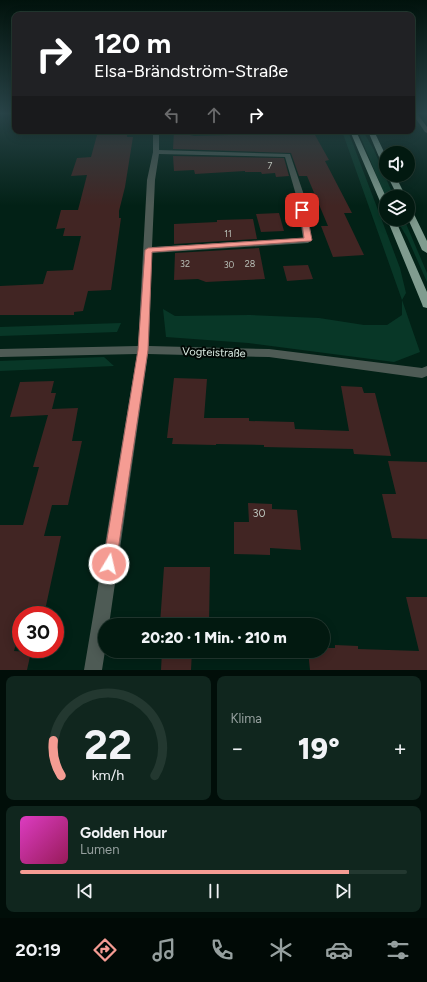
<!DOCTYPE html>
<html lang="de">
<meta charset="utf-8">
<style>
body{margin:0;font-family:Figtree,sans-serif;background:#10261e;color:#f1f3f6;height:100vh;display:flex;flex-direction:column;font-size:15px;white-space:nowrap}
*{box-sizing:border-box;margin:0}
p{font-size:13px;color:#96a09f}
.icon{flex:none;width:22px;height:22px;fill:none;stroke:currentColor;stroke-width:2;stroke-linecap:round;stroke-linejoin:round}
.map{position:relative;height:670px;overflow:hidden}
.sheet{display:flex;flex-direction:column;gap:6px;padding:6px;background:#010e09;flex:1}
.sheet>*{flex:none}
.hud{position:absolute;left:12px;top:12px;width:403px;height:122px;border-radius:8px;box-shadow:0 2px 10px #0003,0 0 0 1px #233830;background:#202124;color:#fff;overflow:hidden}
.tools{position:absolute;left:379px;top:146px;display:grid;gap:8px}
.tools a{display:grid;place-items:center;width:36px;height:36px;border-radius:50%;background:#021910;box-shadow:0 2px 10px #0003,0 0 0 1px #233830;font-size:20px}
.speed{position:absolute;left:12px;top:606px;display:flex;gap:8px;font-size:20px;font-weight:700;text-align:center}
.speed>*{display:grid;place-content:center;width:52px;height:52px;border-radius:50%;background:#021910;box-shadow:0 2px 10px #0003,0 0 0 1px #233830;line-height:1}
.speed .limit{border:6px solid #d22;background:#fff;color:#111}
.pin{position:absolute;display:grid;place-items:center;width:34px;height:34px;color:#fff;margin:-17px;border-radius:8px;box-shadow:0 2px 6px #0006}
.me{position:absolute;width:44px;margin:-22px;rotate:9deg;stroke-linejoin:round;filter:drop-shadow(0 0 3px #0008)}
.turn{display:flex;align-items:center;gap:14px;height:84px;padding:0 16px;font-size:18px}
.turn .icon{width:52px;height:52px;stroke-width:2.5}
.turn b{display:block;font-size:28px;line-height:34px}
.lanes{display:flex;align-items:center;height:38px;padding:0 16px;background:#0003;justify-content:center;gap:20px;direction:ltr}
.lanes .off{opacity:.35}
.big{font-size:30px;font-weight:800;line-height:1.1}
.sheet .tile{flex:1;display:flex;flex-direction:column;justify-content:center;gap:6px;min-width:0;padding:0 14px;border-radius:8px;background:#10261e}
.sheet .dial{align-items:center;gap:0}
.dial svg{height:104px;overflow:visible;fill:none;stroke:#233830;stroke-width:7;stroke-linecap:round;text-anchor:middle}
.dial text{fill:#f1f3f6;stroke:none}
.song{display:flex;align-items:center;gap:12px}
.cover{width:48px;height:48px;border-radius:6px;background:linear-gradient(135deg,hsl(310 70% 55%),hsl(330 70% 35%))}
.played{height:4px;border-radius:2px;background:linear-gradient(90deg,#f59c93 85%,#233830 85%)}
.keys{display:flex;justify-content:space-around;direction:ltr}
.heat{display:flex;justify-content:space-between;align-items:center;font-size:22px;direction:ltr}
.sheet .tiles{flex:1;display:grid;gap:6px;grid-template-columns:1fr 1fr}
.tile:last-child{grid-column:span 2}
.trip{position:absolute;left:98px;top:618px;width:232px;height:40px;border-radius:20px;background:#021910;box-shadow:0 2px 10px #0003,0 0 0 1px #233830;font-weight:800;line-height:40px;text-align:center}
.tabs{display:flex;height:64px;justify-content:space-around;align-items:center;background:#010a06;color:#96a09f}
.tabs .icon{width:28px;height:28px}
.tabs .selected{color:#f59c93}
.tabs b{font-size:18px;color:#f1f3f6}
.map>svg:first-child{display:block}
.green{fill:#083727}
.building{fill:#412523}
.lines{fill:none;stroke-linecap:round;stroke-linejoin:round}
.minor{fill:#4e5b55;fill-rule:evenodd}
.primary{fill:#809c8f;fill-rule:evenodd}
.route{fill:#f59c93;stroke:#9f6560}
.labels{text-anchor:middle;stroke-width:4;stroke-linejoin:round;paint-order:stroke}
.number-label{font-size:9px;fill:#b9c0b8}
.street-label{font-size:11px;fill:#e1f3ea;stroke:#010804}
.near-number-label{font-size:11px;fill:#b9c0b8}
</style>
<div class="map">
<svg width="427" height="670" viewBox="0 0 427 670">
<rect width="100%" height="100%" fill="#022116"/>
<path class="green" d="M342 131H348L400 268 406 293 402 300 420 352 394 362 248 343 166 337 163 309 175 316 250 315 319 318 364 325H387L402 315V300Z
M358 131H363L374 150 394 197H386V198Z
M396 219H404L427 273V282L407 237Z
M121 323 117 332 0 336V327Z
M104 357 114 366 0 371V361Z"/>
<path class="building" d="M174 131H190V135L194 136 306 133 307 135H315L329 160 325 161 352 213H344L364 255 333 257 321 226H328L307 176H299L291 153 173 149Z
M127 134V137H133L125 187 119 211V218H121L111 290 88 291 83 311 74 312V315H0V286L43 284 47 271 73 270 81 236H63L65 228 56 229 61 210H78L87 175 71 176 77 158 91 157 97 135Z
M173 156 284 158 289 176 276 177 275 173 262 174 261 172H245V171L195 174 194 170 174 171Z
M279 213 284 231 261 232 256 214Z
M253 219 257 239 174 244V224L217 222V220Z
M259 248 265 279 206 282 198 279 174 280 175 253Z
M308 265 313 279 287 281 283 266Z
M174 378 207 379 204 418H249V421L294 422 295 429 349 431 341 386 362 387 364 393H375L391 456 354 454 353 449 264 447V445L216 444V445L172 444 173 438H167Z
M54 381 51 393H56L52 409 78 408 72 441H82L68 505H52L44 536H61L44 615H21V626L14 651 31 652 27 670H0V525H23L39 467H33L48 415 10 417 20 382Z
M388 461 427 462V539L392 538 382 494H396Z
M248 503 272 504V509L297 510 301 550 270 548V555L234 554V522H249Z
M164 567H210L209 624 164 625V624H160Z
M406 597H427V670H310L308 651H323V648H335V645L358 646V649L419 651Z
M162 651H192L191 670H161Z"/>
<g class="lines">
<path class="minor" d="M412 113H417L427 127V133L425 132Z
M153 131H159V150L290 154 304 195 312 240 308 243 152 253 149 346 269 349 422 368 427 366V376L422 378 269 357 148 354 109 625H105V651L102 670H84L137 354 0 357V349L138 346 147 180 153 152ZM159 154 285 157 296 195 303 238 152 247 155 180Z"/>
<path class="primary" d="M350 131H356L386 197V208L382 206Z
M368 131H374L386 156V166L382 164Z
M387 175H395L406 197H398Z
M408 208 412 210 427 241V253L422 250 408 219Z
M387 219H395L427 292V308L423 307 422 304Z"/>
</g>
<linearGradient id="sky" x2="0" y2="1"><stop stop-color="#01120c"/><stop offset="0.55" stop-color="#284347"/><stop offset="1" stop-color="#284347" stop-opacity="0"/></linearGradient>
<rect width="427" height="206" fill="url(#sky)"/>
<path class="route" d="M300 208 306 210 312 240 311 241 152 252 148 350 116 564 114 569 109 571 105 569 103 564 138 350 145 250 148 248 304 238Z"/>
<g class="labels">
<g class="number-label">
<text x="270" y="169">7</text>
<text x="228" y="237">11</text>
<text x="185" y="267">32</text>
<text x="250" y="267">28</text>
<text x="229" y="268">30</text>
</g>
<g class="street-label">
<text transform="translate(214 352) rotate(2)" y="4">Vogteistraße</text>
</g>
<g class="near-number-label">
<text x="259" y="517">30</text>
</g>
</g>
</svg>
<div class="tools">
<a><svg class="icon" aria-label="sound" viewBox="0 0 24 24"><path d="M4 9h4l5-4v14l-5-4H4zM17 9q2 3 0 6"/></svg></a>
<a><svg class="icon" aria-label="layers" viewBox="0 0 24 24"><path d="M12 4l9 5-9 5-9-5zM3 14l9 5 9-5"/></svg></a>
</div>
<div class="speed"><div class="limit">30</div></div>
<div class="pin" style="left:302px;top:210px;background:#d93025"><svg class="icon" aria-label="arrive" viewBox="0 0 24 24"><path d="M6 21V4h12l-3 4 3 4H6"/></svg></div>
<svg class="me" style="left:109px;top:564px" viewBox="-20 -20 40 40"><circle r="17" fill="#f59c93" stroke="#fff" stroke-width="3"/><path d="M0-11L8 9 0 5-8 9z" fill="#fff"/></svg>
<div class="trip">20:20 · 1 Min. · 210 m</div>
<div class="hud">
<div class="turn"><svg class="icon" aria-label="right" viewBox="0 0 24 24"><path d="M7 20v-9h11M14 6l5 5-5 5"/></svg><div><b>120 m</b>Elsa-Brändström-Straße</div></div>
<div class="lanes"><svg class="icon off" aria-label="left" viewBox="0 0 24 24"><path d="M17 20v-9H6M10 6l-5 5 5 5"/></svg><svg class="icon off" aria-label="ahead" viewBox="0 0 24 24"><path d="M12 20V5M6 11l6-6 6 6"/></svg><svg class="icon" aria-label="right" viewBox="0 0 24 24"><path d="M7 20v-9h11M14 6l5 5-5 5"/></svg></div>
</div>
</div>
<section class="sheet">
<div class="tiles">
<div class="tile dial"><svg viewBox="0 0 100 80">
<path d="M14 69A42 42 0 1 1 86 69"/>
<path d="M14 69A42 42 0 0 1 8 42" stroke="#f59c93"/>
<text x="50" y="56" font-size="32" font-weight="700">22</text>
<text x="50" y="72" font-size="11">km/h</text>
</svg></div>
<div class="tile"><p>Klima</p>
<div class="heat"><a>−</a><b class="big">19°</b><a>+</a></div>
</div>
<div class="tile">
<div class="song"><i class="cover"></i><div><b>Golden Hour</b><p>Lumen</p></div></div>
<div class="played"></div>
<div class="keys"><svg class="icon" aria-label="previous" viewBox="0 0 24 24"><path d="M18 5L8 12l10 7zM5 5v14"/></svg><svg class="icon" aria-label="pause" viewBox="0 0 24 24"><path d="M8 5v14M16 5v14"/></svg><svg class="icon" aria-label="next" viewBox="0 0 24 24"><path d="M6 5l10 7-10 7zM19 5v14"/></svg></div>
</div>
</div>
</section>
<nav class="tabs">
<b>20:19</b>
<svg class="icon selected" aria-label="directions" viewBox="0 0 24 24"><path d="M12 3l9 9-9 9-9-9zM9 14v-3h6M13 9l2 2-2 2"/></svg>
<svg class="icon" aria-label="music" viewBox="0 0 24 24"><path d="M9 18V5l10-2v13"/><circle cx="6" cy="18" r="3"/><circle cx="16" cy="16" r="3"/></svg>
<svg class="icon" aria-label="phone" viewBox="0 0 24 24"><path d="M5 4h4l2 5-3 2q2 4 5 5l2-3 5 2v4C11 20 4 13 5 4z"/></svg>
<svg class="icon" aria-label="climate" viewBox="0 0 24 24"><path d="M12 3v18M4 7l16 10M4 17L20 7"/></svg>
<svg class="icon" aria-label="car" viewBox="0 0 24 24"><path d="M5 17H2v-5l4-1 3-4h7l3 4 3 1v5h-3M9 17h6M6 11h13"/><circle cx="7" cy="17" r="2"/><circle cx="17" cy="17" r="2"/></svg>
<svg class="icon" aria-label="filters" viewBox="0 0 24 24"><path d="M4 7h16M4 17h16"/><circle cx="9" cy="7" r="2"/><circle cx="15" cy="17" r="2"/></svg>
</nav>
